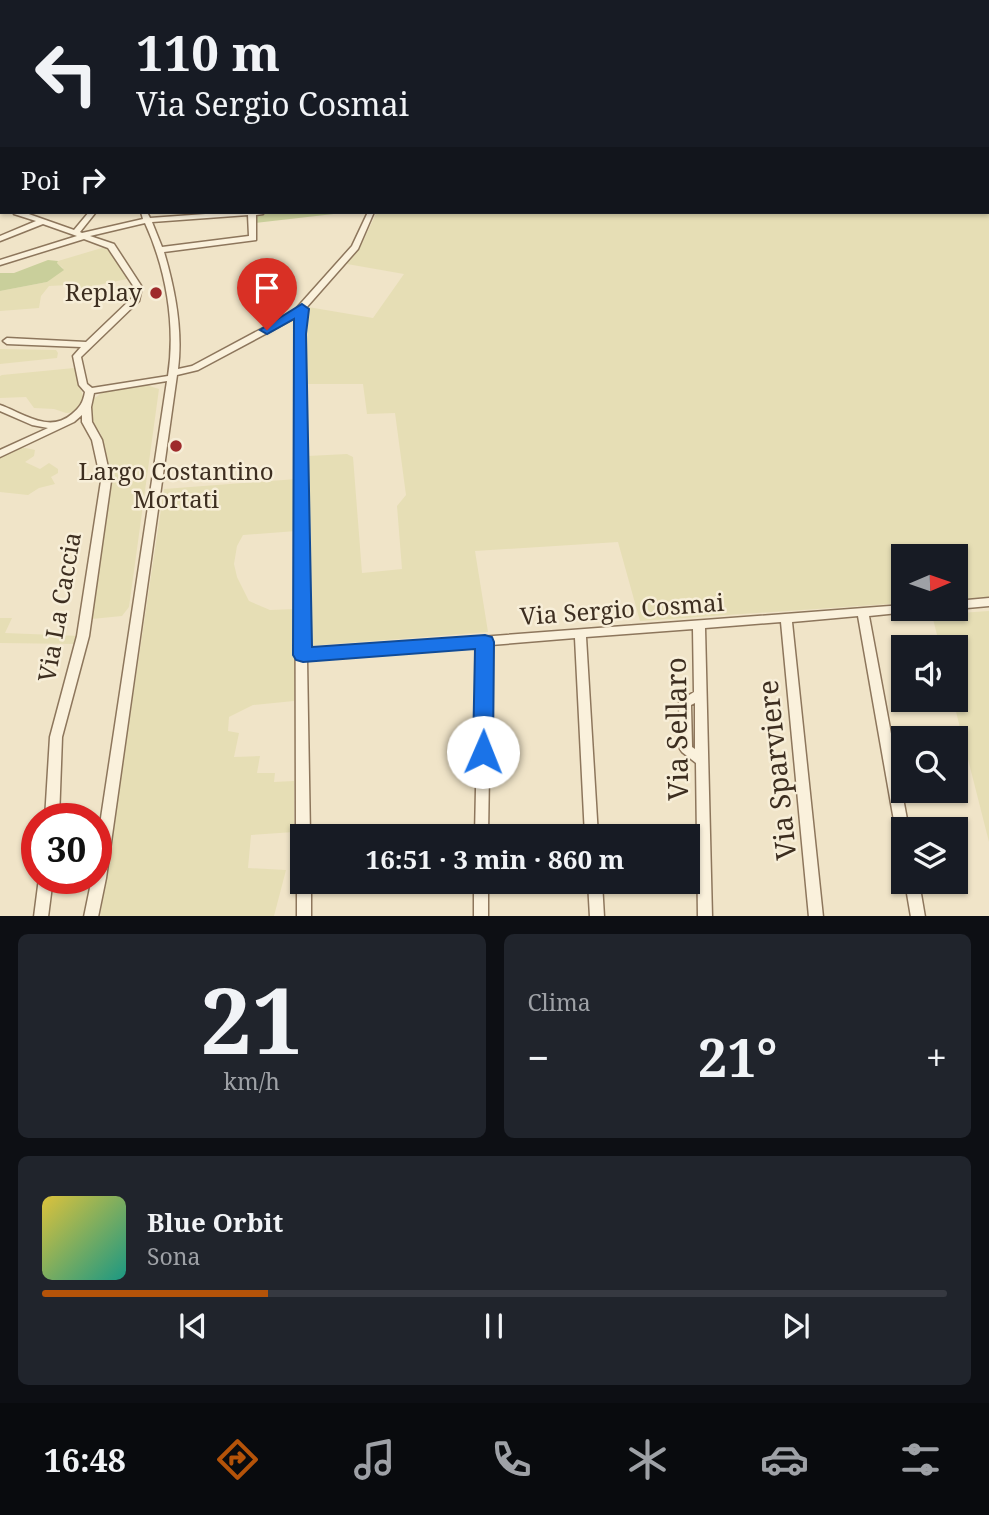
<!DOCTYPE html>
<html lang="it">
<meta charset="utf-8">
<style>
body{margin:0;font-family:"Noto Serif",serif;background:#20242c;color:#f1f3f6;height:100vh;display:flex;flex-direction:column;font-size:26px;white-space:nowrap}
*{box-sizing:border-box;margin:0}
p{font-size:23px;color:#9ea1a6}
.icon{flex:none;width:38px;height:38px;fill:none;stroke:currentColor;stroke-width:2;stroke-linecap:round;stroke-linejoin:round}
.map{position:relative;height:916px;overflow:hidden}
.side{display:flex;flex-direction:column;gap:18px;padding:18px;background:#0d0f14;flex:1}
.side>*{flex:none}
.top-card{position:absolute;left:0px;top:0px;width:990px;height:214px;box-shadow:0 2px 5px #0004;background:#171b24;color:#f1f3f6;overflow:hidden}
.needle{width:46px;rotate:88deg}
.controls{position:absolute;left:891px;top:544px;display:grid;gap:14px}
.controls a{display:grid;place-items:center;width:77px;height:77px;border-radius:0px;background:#171b24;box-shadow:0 2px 5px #0004;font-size:35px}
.speed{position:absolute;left:21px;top:803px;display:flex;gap:14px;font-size:35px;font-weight:700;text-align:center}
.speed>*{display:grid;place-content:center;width:91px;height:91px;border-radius:50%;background:#171b24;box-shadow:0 2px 5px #0004;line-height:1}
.speed .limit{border:10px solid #d22;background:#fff;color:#111}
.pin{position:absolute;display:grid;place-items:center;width:60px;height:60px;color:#fff;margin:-72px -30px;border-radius:50% 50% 50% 0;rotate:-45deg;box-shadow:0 0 7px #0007}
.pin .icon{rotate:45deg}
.me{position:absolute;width:77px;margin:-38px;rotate:1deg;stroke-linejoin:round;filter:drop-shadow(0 0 5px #0008)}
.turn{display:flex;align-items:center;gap:24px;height:147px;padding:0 21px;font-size:32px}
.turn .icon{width:91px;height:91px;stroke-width:2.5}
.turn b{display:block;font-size:49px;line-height:60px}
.then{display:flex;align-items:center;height:66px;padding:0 21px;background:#0003;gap:14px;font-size:26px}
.big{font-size:52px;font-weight:700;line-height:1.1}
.side .tile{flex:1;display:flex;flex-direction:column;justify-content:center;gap:10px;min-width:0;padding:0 24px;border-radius:10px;background:#20242c}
.side .dial{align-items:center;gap:0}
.dial b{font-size:91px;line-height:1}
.song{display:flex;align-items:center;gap:21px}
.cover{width:84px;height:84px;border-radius:10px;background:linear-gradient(135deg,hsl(50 70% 55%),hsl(170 70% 35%))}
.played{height:7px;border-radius:4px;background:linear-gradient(90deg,#b45309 25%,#363941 25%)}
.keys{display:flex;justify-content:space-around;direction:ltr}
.heat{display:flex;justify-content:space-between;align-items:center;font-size:38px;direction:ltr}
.side .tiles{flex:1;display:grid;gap:18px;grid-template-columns:1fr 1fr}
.tile:last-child{grid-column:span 2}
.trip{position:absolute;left:290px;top:824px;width:410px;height:70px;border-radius:0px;background:#171b24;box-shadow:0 2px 5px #0004;font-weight:700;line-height:70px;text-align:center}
.tabs{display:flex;height:112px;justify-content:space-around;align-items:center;background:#090b0e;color:#9ea1a6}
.tabs .icon{width:49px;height:49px}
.tabs .on{color:#b45309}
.tabs b{font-size:32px;color:#f1f3f6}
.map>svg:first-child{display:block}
.farmland{fill:#e6deb5}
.green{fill:#c9cf9b}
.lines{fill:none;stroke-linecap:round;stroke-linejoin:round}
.minor-casing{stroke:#8d765c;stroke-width:3}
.minor{fill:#faf1dc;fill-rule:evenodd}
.route{fill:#1a73e8;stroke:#114b97;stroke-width:2}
.poi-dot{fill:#9e2a2b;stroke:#f7eed8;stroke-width:2.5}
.labels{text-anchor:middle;stroke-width:5;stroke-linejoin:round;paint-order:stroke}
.poi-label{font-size:24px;fill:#3d2e20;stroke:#f7eed8;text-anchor:end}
.street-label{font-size:24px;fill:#3d2e20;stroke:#f7eed8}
.near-street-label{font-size:28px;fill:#3d2e20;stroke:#f7eed8}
</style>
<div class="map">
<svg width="989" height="917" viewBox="0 0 989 917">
<rect width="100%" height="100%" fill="#f0e4c8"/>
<path class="farmland" d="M989 144V597L956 599V556H903V603L640 621 618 542 475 551 488 632 308 646V456L347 454 353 457 362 573 402 569 397 506 406 495 395 413 367 414 363 384H306L308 307 373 318 404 274 347 264 359 249 377 212H989Z
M105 247 111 249 132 278 68 291 69 285 49 286 41 296 39 308 0 311V291L47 282 63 268 57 263 58 261Z
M0 349 56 350 58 353 57 358 0 364Z
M74 368 84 400 77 412 66 413 54 409 34 408 26 397 0 398V376L2 375Z
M146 385 159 389 129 607 122 616 92 619 107 499 112 486 101 434 90 418 92 400 103 392Z
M21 447 35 450 34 456 25 462 40 469 49 463 58 469V473L51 477 55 484 39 488 28 495 0 492V456Z
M296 479V531L243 535 237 546 234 564 237 577 249 601 270 610 296 609 294 701 253 705 229 717 228 731 239 733 234 757 260 756 257 773H275L274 782 294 781V832L251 835 248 868 286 870 274 916 100 917 164 489Z
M989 611V842L953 700H956V648L940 647 932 615Z
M0 618H12L5 633 80 636 78 644 0 643Z"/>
<path class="green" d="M265 212H351L255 223 256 216Z
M48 260 58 261 57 263 64 270 47 282 0 291V273H14Z"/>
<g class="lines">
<g class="minor-casing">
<path id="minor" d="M8 0H14V2H8Z
M69 0H78L75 2H66Z
M104 0H113L110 2H101Z
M160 0H167L169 2H162Z
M222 0H230L227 2H219Z
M242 0H250L252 2H245Z
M355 0H362L363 2H357Z
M442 0H449L451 2H444Z
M459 0H468L465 2H456Z
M480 0H486V2H480Z
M796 0H802L801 2H795Z
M2 22V26L0 27V23Z
M0 42 2 43V47L0 46Z
M0 77H2V81H0Z
M2 130V135H0V131Z
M0 149H2V154H0Z
M0 180H2V184H0Z
M0 207H2V211H0Z
M14 212H23L74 230 89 212H96L80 232 82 233 143 219 141 212H147L150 218 233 212H263V214L256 215V240L164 252C175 289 183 330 178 369L192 366 293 312 352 246 368 212H374L358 249 306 308 303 334 307 650 903 605V609H910L908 612 869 616 909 830H903V838L898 836 896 832 858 616 792 622 823 917H809L781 622 705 628 712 917H698L696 763 682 752 680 749 679 703 681 700 694 692 693 629 586 637 598 836H585L575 638 491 645 488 836H475L479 646 307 659 310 836H303V841L298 840 296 836 295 334 297 317 198 370 177 375 106 878 98 917H84L92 878H96V851L167 381 94 393 91 407 92 422 102 440 111 481 89 636 62 737 59 819H45L50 737 77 636 101 481 92 440 82 422V415L74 422 0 457V450L48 428 32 425 0 411V405C23 413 49 434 72 414 80 407 83 403 85 392L79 385 73 356 81 347 7 344 3 341 7 338 86 342 132 298 134 287 108 248 84 239 0 265V260L77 236 43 224 0 241V236L36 221 14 214ZM248 215 249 236 162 247 152 222ZM145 223C166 269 176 325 168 376L92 388 87 384 81 357 139 301 142 287 114 244 90 236ZM695 703V749L692 747 691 705Z
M989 598V606L956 609V601Z
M303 877V882H311V917H297V882L299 878Z
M39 878H53L48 917H34Z
M474 882H488V917H474Z
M588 882H602L604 917H590Z
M905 882H919L925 917H911Z"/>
</g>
<use href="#minor" class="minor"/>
</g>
<path class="route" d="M302 304 309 309 306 334 312 647 485 635 492 637 494 642 493 752 490 758 483 760 476 758 473 752 475 649 303 662 296 660 293 655 294 319 267 334 260 330Z"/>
<g class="poi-dot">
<circle cx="156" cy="293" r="7"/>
<circle cx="176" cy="446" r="7"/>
</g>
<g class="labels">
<g class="poi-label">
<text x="142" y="301">Replay</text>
<text x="176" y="480" text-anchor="middle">Largo Costantino<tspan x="176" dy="28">Mortati</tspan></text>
</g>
<g class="street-label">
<text transform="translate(60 607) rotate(-80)" y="8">Via La Caccia</text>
<text transform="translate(622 610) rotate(-4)" y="8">Via Sergio Cosmai</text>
</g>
<g class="near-street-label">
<text transform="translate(677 729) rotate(-91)" y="10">Via Sellaro</text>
<text transform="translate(777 770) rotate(-96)" y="10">Via Sparviere</text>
</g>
</g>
</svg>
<div class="controls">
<a><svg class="needle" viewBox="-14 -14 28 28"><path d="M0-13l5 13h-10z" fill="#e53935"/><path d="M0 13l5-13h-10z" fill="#9ea1a6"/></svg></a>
<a><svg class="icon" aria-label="sound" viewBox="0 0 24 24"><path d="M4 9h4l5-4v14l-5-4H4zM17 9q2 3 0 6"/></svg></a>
<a><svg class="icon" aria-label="search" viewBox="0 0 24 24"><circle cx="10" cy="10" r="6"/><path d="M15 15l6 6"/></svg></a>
<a><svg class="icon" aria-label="layers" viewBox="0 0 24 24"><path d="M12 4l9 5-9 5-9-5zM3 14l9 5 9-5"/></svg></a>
</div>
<div class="speed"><div class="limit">30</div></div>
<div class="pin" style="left:267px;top:330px;background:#d93025"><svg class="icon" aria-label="arrive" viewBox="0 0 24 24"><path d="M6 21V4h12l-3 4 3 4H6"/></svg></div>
<svg class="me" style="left:483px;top:752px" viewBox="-20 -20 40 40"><circle r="19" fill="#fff"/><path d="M0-13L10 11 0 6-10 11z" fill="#1a73e8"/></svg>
<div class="trip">16:51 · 3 min · 860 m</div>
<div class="top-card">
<div class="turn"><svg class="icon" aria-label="left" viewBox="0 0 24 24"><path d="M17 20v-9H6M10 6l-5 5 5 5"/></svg><div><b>110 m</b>Via Sergio Cosmai</div></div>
<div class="then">Poi<svg class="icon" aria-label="right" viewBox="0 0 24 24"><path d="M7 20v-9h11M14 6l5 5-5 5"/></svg></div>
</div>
</div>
<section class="side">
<div class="tiles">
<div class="tile dial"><b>21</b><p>km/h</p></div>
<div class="tile"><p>Clima</p>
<div class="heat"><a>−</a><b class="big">21°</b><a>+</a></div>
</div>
<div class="tile">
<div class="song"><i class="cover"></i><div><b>Blue Orbit</b><p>Sona</p></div></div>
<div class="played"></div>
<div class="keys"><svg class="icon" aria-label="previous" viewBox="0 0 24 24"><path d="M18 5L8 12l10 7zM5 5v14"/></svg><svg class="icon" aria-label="pause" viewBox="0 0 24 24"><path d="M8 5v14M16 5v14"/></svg><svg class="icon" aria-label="next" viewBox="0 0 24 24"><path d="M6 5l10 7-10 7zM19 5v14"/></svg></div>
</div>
</div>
</section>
<nav class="tabs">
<b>16:48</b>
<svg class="icon on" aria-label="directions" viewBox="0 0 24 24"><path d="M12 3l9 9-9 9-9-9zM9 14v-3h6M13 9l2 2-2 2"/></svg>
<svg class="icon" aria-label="music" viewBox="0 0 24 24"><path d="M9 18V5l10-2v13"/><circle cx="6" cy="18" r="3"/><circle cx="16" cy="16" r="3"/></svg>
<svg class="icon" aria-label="phone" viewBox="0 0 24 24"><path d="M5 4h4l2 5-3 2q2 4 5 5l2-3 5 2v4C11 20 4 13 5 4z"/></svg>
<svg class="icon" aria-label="climate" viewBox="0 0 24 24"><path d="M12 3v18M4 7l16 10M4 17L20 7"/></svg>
<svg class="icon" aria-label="car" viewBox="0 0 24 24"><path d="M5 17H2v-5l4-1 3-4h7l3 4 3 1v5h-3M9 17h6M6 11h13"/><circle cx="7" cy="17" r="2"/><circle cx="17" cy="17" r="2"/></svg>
<svg class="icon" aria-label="filters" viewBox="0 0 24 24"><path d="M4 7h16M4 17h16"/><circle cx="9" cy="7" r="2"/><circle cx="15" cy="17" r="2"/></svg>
</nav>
